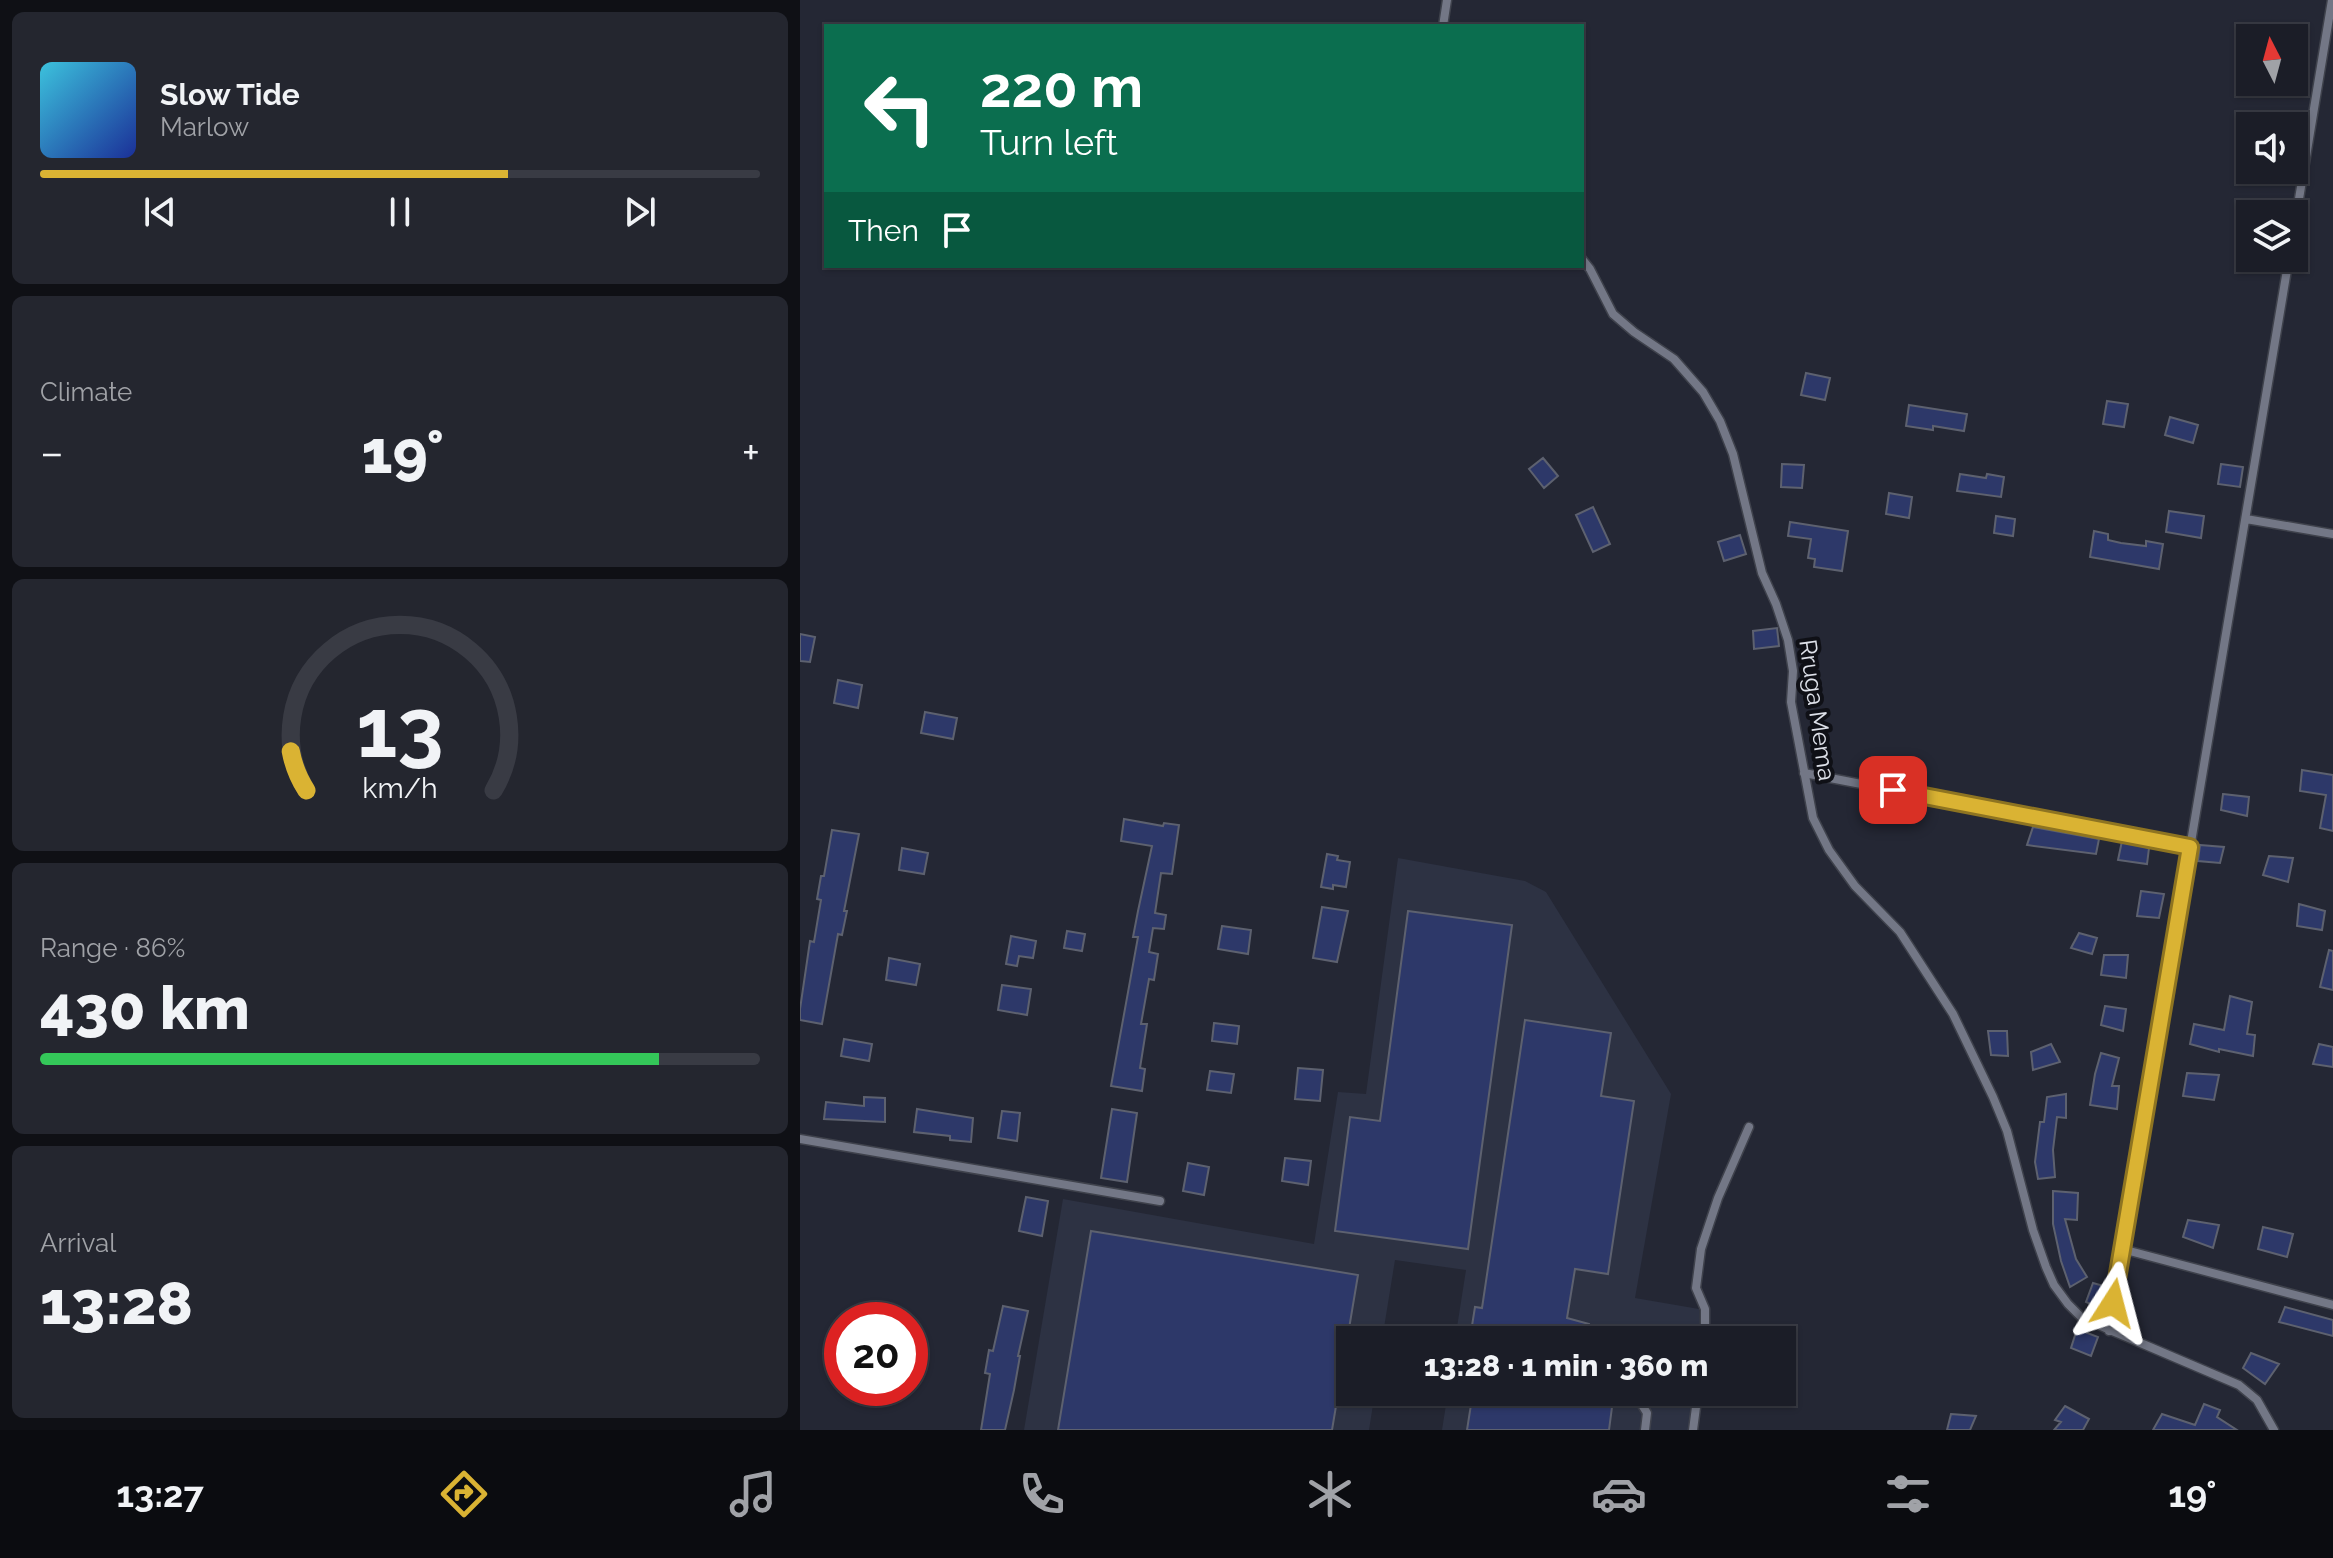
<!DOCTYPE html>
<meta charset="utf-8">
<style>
body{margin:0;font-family:Raleway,sans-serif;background:#24262f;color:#f1f3f6;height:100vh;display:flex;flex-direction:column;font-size:30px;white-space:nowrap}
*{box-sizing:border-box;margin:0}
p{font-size:26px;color:#a0a2a7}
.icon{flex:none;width:44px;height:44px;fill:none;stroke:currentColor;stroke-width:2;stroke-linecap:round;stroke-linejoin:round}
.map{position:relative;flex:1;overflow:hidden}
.details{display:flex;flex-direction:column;gap:12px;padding:12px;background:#0f1015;width:800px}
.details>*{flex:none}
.top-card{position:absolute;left:24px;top:24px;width:760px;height:244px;border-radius:0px;box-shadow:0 2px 6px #0004,0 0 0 2px #393b44;background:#0b6e4f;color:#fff;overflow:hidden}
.needle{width:52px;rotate:354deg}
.controls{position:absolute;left:1436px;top:24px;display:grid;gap:16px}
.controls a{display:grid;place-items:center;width:72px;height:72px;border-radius:0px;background:#1b1d27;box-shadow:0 2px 6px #0004,0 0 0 2px #393b44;font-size:40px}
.speed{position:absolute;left:24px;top:1302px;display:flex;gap:16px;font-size:40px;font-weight:700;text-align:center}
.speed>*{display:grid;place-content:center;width:104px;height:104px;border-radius:50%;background:#1b1d27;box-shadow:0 2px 6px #0004,0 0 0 2px #393b44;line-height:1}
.speed .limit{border:12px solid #d22;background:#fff;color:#111}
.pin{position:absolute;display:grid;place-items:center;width:68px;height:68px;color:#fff;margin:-34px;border-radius:16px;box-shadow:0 4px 12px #0006}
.me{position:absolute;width:88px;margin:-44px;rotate:9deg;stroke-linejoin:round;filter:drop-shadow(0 0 6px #0008)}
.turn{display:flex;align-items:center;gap:28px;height:168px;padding:0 24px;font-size:36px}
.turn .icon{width:104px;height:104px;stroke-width:2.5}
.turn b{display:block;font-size:56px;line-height:68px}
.then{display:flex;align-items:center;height:76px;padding:0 24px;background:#0003;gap:16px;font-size:30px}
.big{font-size:60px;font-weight:800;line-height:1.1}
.details .tile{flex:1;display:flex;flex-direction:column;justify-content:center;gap:12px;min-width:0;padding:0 28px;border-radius:12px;background:#24262f}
.details .dial{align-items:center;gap:0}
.dial svg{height:208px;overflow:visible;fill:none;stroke:#393b44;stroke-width:7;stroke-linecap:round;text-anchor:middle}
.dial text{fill:#f1f3f6;stroke:none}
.song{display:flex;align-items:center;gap:24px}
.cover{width:96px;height:96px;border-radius:12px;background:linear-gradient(135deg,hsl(190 70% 55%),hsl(230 70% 35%))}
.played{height:8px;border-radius:4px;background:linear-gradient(90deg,#dab333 65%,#393b44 65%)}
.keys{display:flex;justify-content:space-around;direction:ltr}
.heat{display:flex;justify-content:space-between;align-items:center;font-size:44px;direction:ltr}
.charge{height:12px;border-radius:6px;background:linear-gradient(90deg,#34c759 86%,#393b44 0)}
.trip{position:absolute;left:536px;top:1326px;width:460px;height:80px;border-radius:0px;background:#1b1d27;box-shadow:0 2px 6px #0004,0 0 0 2px #393b44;font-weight:800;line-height:80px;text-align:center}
.menu{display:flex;height:128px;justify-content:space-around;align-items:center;background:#0b0c10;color:#a0a2a7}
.menu .icon{width:56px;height:56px}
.menu .current{color:#dab333}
.menu b{font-size:36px;color:#f1f3f6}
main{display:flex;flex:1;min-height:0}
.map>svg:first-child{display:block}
.built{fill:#2d3243}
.building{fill:#2d3869;stroke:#5d616f;stroke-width:2}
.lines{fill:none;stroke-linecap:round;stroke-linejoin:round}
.service-casing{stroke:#3f424c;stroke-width:11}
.service{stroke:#737786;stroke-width:8}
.route-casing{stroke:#8e7421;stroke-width:20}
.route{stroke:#dab333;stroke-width:14}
.labels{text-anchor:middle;stroke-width:8;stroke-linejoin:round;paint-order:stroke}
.street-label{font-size:24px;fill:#dee1e9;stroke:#0f1016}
</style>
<main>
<section class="details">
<div class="tile">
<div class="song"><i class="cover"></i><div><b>Slow Tide</b><p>Marlow</p></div></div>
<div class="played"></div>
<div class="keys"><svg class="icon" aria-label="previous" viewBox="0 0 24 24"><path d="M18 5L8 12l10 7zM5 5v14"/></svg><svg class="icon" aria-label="pause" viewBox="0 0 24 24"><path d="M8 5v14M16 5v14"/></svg><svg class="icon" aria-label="next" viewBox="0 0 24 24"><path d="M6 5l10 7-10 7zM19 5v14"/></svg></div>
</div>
<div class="tile"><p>Climate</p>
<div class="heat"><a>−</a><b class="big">19°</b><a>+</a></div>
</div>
<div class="tile dial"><svg viewBox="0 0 100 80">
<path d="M14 69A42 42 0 1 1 86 69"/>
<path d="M14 69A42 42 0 0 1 8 54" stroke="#dab333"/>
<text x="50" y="56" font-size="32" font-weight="700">13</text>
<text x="50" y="72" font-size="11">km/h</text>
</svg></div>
<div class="tile"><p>Range · 86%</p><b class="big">430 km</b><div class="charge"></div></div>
<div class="tile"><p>Arrival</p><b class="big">13:28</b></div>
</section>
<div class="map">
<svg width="1533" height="1430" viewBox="0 0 1533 1430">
<rect width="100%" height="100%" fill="#242734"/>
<path class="built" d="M598 858 725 881 746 892 871 1094 835 1298 899 1309 900 1340H655L666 1270 595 1260 582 1340H550V1392H575L569 1430H224L263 1199 514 1244 538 1092 566 1094Z
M648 1392H894L889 1430H642Z"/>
<path class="building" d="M1006 373 1030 378 1025 400 1001 395Z
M1307 401 1328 404 1324 427 1303 424Z
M1109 405 1167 414 1164 431 1133 426V430L1106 426Z
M1370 417 1398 425 1393 443 1365 435Z
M743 458 758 476 744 488 729 469Z
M982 464 1004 465 1002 488 981 487Z
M1421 464 1443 467 1440 487 1418 484Z
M1160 474 1186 478 1187 474 1204 477 1201 497 1157 491Z
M1089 493 1112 497 1109 518 1086 514Z
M793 507 810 544 793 552 776 515Z
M1369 511 1404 516 1401 538 1366 532Z
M1196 516 1215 519 1213 536 1194 533Z
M990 522 1048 531 1042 571 1014 567 1015 559 1008 558 1011 539 988 536Z
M1294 531 1308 534V540L1321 543 1346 546V541L1363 544 1359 569 1290 557Z
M940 535 946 554 924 561 918 542Z
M977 628 979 646 954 649 953 631Z
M0 634 15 637 10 662 0 661Z
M38 680 62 685 58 708 34 703Z
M125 712 157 718 153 739 121 733Z
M1502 770 1533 775V831L1520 828 1526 795 1500 791Z
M1423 794 1449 797 1447 816 1421 810Z
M324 819 363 826 364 823 379 825 372 874 361 873 355 913 366 915 364 929 353 928 349 952 358 954 354 980 349 979 341 1024H347L340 1068 345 1069 342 1091 311 1086 338 937H333L338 911 352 846 321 841Z
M1233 827 1299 839 1296 854 1227 845Z
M32 830 59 834 44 911H47L42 935 38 934 22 1024 0 1020V1009L10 941 14 942 21 900 17 899 21 876H24Z
M1322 841 1349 848 1347 864 1318 860Z
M1400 845 1424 847 1420 863 1398 861Z
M102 848 128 853 124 874 99 870Z
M527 854 538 856 537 860 550 862 546 887 533 885V889L521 887Z
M1469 856 1493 858 1488 882 1463 875Z
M1341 891 1364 894 1359 918 1337 916Z
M1499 904 1525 911 1522 930 1497 926Z
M522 907 548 911 537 962 513 958Z
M608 911 712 925 668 1249 535 1231 550 1117 580 1121Z
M422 926 451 930 448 954 418 949Z
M267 931 285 934 282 951 264 948Z
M1279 933 1297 938 1292 954 1271 948Z
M211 936 236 941 233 958 219 956 217 966 206 964Z
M1529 950 1533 951V990L1520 987Z
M1304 955H1328L1326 978 1301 975Z
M89 958 120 964 116 985 86 980Z
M202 985 231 989 227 1015 198 1010Z
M1430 996 1452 1002 1447 1034 1455 1035 1453 1056 1419 1049V1052L1390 1044 1394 1024 1424 1030Z
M1305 1006 1326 1009 1323 1031 1301 1025Z
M725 1020 811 1033 801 1096 834 1101 808 1274 775 1269 767 1318 789 1324 787 1340H681L682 1334 671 1332 675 1307 682 1308Z
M414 1023 439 1026 437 1044 412 1041Z
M1188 1031H1207L1208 1056 1191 1055Z
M44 1039 72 1044 69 1061 41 1056Z
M1251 1044 1260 1062 1233 1070 1231 1052Z
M1519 1044 1533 1047V1067L1513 1064Z
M1301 1053 1319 1058 1312 1086H1319L1317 1109 1290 1105 1295 1074Z
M498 1068 523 1070 520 1101 495 1099Z
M410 1071 434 1074 431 1093 407 1090Z
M1387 1073 1419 1075 1414 1100 1383 1096Z
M1266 1094V1118L1257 1117 1253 1150 1255 1177 1238 1179 1235 1162 1240 1122H1244L1247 1097Z
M64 1097 85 1098V1122L24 1119 26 1102 64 1106Z
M117 1109 173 1118 171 1142 150 1140V1136L114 1132Z
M312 1109 337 1113 327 1182 301 1178Z
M202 1111 220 1113 217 1141 198 1138Z
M485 1158 511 1161 508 1185 482 1181Z
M388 1163 409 1167 404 1195 383 1191Z
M1253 1191 1278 1193 1277 1220 1265 1219 1276 1259 1287 1277 1270 1287 1261 1261 1253 1224Z
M226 1197 248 1201 242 1236 219 1231Z
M1388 1220 1419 1225 1413 1248 1383 1237Z
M1463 1227 1493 1234 1487 1257 1458 1249Z
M291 1231 558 1275 532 1430H258Z
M1293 1283 1307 1287 1302 1309 1286 1302Z
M203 1306 228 1311 218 1356H220L214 1390 205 1430H181L190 1374 185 1373 189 1350 193 1351Z
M1485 1307 1533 1320V1336L1479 1322Z
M1277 1329 1298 1337 1291 1356 1271 1348Z
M1451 1353 1479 1364 1465 1384 1443 1368Z
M673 1392H814L809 1430H667Z
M1404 1404 1420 1410 1417 1417 1437 1430H1353L1362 1414 1395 1425Z
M1265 1406 1289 1419 1283 1430H1254L1261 1422 1255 1420Z
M1151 1414 1176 1416 1170 1430H1147Z"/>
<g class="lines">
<g class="service-casing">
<path id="service" d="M643 26 647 0
M1494 229 1532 0
M782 259 790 269 813 314 834 332 874 359 903 392 920 421 933 454 962 573 976 604 988 640 993 671 991 702 1013 818 1029 850 1055 886 1100 932 1153 1014 1193 1097 1207 1131 1233 1230 1246 1267 1254 1285 1268 1304 1282 1318 1439 1385 1457 1400 1474 1430
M1446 519 1533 534
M1004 773 1390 847
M0 1139 360 1201
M1322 1249 1533 1305
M1309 1331 1489 258
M905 1340V1309L896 1288 901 1249 918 1198 949 1127
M834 1392 847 1413 845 1430
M893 1430 898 1392"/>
</g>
<use href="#service" class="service"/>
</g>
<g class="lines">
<g class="route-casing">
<path id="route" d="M1093 790 1390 847 1313 1303"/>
</g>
<use href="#route" class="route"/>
</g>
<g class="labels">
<g class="street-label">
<text transform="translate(1017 710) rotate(82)" y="8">Rruga Mema</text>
</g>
</g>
</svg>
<div class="controls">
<a><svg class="needle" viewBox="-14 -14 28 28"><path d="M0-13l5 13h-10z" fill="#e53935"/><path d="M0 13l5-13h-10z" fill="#a0a2a7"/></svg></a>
<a><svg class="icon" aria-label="sound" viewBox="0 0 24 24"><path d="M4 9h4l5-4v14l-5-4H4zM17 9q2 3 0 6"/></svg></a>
<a><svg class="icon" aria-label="layers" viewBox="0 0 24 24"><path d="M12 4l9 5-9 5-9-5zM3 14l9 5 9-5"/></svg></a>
</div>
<div class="speed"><div class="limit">20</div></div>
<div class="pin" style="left:1093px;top:790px;background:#d93025"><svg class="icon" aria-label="arrive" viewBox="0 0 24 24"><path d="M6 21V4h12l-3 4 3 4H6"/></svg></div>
<svg class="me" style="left:1313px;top:1303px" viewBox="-20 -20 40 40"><path d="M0-17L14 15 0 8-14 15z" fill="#dab333" stroke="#fff" stroke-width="4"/></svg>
<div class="trip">13:28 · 1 min · 360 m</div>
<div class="top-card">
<div class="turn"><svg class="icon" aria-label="left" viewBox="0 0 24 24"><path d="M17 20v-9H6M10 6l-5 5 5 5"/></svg><div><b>220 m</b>Turn left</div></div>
<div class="then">Then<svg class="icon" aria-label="arrive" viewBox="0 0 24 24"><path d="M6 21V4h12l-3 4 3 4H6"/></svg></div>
</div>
</div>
</main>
<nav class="menu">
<b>13:27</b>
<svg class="icon current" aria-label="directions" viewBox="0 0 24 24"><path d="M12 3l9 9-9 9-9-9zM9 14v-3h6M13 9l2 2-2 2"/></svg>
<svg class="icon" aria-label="music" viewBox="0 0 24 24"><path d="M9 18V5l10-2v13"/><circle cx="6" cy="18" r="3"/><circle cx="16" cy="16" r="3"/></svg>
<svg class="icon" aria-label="phone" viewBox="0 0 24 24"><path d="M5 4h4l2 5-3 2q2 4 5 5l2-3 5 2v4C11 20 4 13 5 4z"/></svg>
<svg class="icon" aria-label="climate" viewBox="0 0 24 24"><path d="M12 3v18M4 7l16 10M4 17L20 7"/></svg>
<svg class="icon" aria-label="car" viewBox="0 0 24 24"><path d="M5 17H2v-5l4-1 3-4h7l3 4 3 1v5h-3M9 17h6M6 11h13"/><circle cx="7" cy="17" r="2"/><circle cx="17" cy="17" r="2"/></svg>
<svg class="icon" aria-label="filters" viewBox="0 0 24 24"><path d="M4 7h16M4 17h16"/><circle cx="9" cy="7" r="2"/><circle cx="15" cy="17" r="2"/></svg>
<b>19°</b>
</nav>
